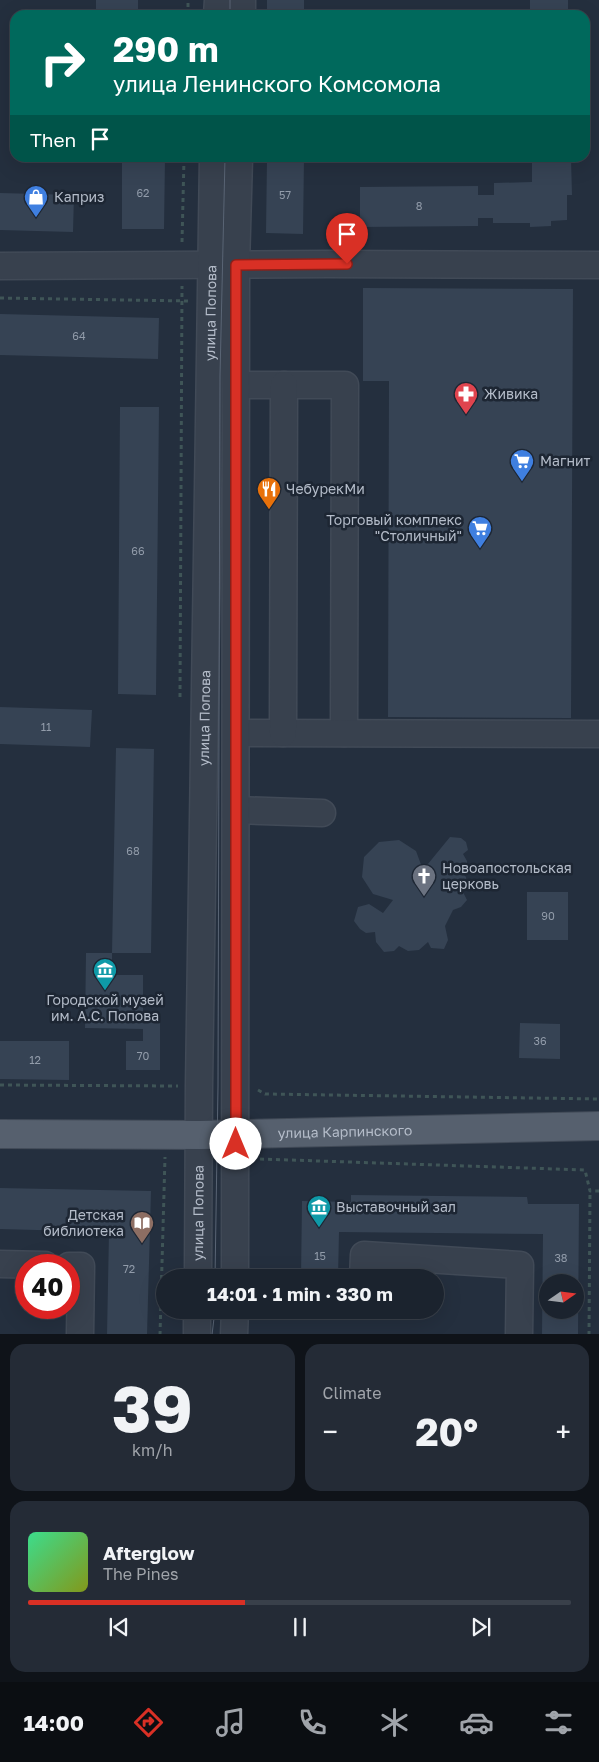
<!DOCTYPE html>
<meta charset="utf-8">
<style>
body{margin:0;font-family:"Golos Text",sans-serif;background:#242b36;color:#f1f3f6;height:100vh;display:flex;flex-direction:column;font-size:19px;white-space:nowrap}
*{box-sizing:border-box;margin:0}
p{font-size:16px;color:#a0a4aa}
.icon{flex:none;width:28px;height:28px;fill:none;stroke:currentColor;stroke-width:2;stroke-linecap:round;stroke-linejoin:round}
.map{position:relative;height:1334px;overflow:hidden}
.drawer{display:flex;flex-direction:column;gap:10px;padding:10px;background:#0f1319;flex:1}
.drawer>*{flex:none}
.hud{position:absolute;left:10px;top:10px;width:580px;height:152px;border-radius:15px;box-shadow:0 5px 20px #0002,0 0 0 1px #39404a;background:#00695c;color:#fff;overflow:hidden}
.needle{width:32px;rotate:76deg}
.buttons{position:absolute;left:539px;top:1274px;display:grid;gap:10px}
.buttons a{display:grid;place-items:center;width:45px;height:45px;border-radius:50%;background:#1b232e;box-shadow:0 5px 20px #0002,0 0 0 1px #39404a;font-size:25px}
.speed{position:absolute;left:15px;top:1254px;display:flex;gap:10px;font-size:25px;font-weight:700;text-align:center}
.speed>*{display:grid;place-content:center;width:65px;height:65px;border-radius:50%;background:#1b232e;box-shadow:0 5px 20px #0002,0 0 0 1px #39404a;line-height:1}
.speed .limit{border:8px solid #d22;background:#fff;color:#111}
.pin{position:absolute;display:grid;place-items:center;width:42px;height:42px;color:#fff;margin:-51px -21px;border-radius:50% 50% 50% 0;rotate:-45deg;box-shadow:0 0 5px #0007}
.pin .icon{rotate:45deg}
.me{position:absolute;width:55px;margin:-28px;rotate:0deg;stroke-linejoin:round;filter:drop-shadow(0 0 4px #0008)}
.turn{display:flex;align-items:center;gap:18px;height:105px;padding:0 20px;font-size:22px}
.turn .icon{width:65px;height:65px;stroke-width:2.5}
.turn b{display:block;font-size:35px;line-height:42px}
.then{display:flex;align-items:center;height:48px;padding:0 20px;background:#0003;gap:10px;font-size:19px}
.big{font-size:38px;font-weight:700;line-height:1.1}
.drawer .card{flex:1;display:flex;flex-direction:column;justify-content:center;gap:8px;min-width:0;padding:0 18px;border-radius:15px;background:#242b36}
.drawer .dial{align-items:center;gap:0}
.dial b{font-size:65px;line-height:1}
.song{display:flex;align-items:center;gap:15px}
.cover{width:60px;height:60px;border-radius:8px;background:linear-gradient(135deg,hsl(150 70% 55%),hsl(70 70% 35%))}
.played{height:5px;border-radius:2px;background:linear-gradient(90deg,#d93025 40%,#39404a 40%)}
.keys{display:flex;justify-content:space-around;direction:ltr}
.heat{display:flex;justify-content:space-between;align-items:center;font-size:28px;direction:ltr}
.drawer .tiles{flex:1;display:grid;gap:10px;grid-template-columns:1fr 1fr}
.card:last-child{grid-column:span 2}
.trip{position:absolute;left:156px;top:1269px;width:288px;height:50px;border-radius:25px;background:#1b232e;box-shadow:0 5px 20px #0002,0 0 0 1px #39404a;font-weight:700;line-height:50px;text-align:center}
.menu{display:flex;height:80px;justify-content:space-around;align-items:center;background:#0b0e12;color:#a0a4aa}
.menu .icon{width:35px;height:35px}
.menu .current{color:#d93025}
.menu b{font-size:22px;color:#f1f3f6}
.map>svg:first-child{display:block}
.building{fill:#364354;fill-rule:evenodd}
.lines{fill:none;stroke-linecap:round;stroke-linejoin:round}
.minor-casing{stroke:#414a57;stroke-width:29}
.major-casing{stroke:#414a57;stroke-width:30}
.path{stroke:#3f5557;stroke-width:3;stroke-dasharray:4 4;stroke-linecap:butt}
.minor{stroke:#38414e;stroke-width:26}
.major{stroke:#56606e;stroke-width:28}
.tram{stroke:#5a6575;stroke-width:1}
.route-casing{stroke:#8d1f18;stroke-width:12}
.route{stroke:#d93025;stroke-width:9}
.labels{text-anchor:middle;stroke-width:5;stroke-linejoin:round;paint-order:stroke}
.number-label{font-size:11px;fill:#929caa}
.poi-label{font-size:14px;fill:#b4bcc9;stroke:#1d2633;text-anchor:start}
.street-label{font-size:14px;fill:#b4bcc9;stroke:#1d2633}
</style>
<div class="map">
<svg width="599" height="1335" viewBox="0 0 599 1335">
<rect width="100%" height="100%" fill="#242f3e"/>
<path class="building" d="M96 0H138V15H96Z
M267 0H304V15H267Z
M530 0H568V15H530Z
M122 158H165L164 229H122Z
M267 158H304L303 234 266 233Z
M532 158H571L572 195H567V220L551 221V226L530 227V223H493V218H478V226L360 227V187L478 186V195H494V183L532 182Z
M0 193 74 195 73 232 0 230Z
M363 288 573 289 571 718 388 717 389 381H363Z
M0 314 159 318 158 359 0 355Z
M120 407H159L156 695 118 694Z
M0 707 92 710 90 747 0 744Z
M116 748 154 749 151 953H112Z
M450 837 461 838 466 842 468 850 463 854 467 861V867L462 873 466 877V884L462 890 467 900 461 907 453 910 445 926 448 940 444 949 431 948 428 942 419 950 408 951 399 946 394 951 384 952 376 942 375 932 366 933 360 929 354 921 358 907 369 904 383 913 393 900 373 894 362 877 364 857 379 842 399 840 416 851 423 870Z
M527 892H568V940H527Z
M86 953H112V975H143V1020V1013H160V1070H126V1041H143V1029L85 1028Z
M520 1023 560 1024V1059L519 1058Z
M0 1041H69V1080L0 1079Z
M0 1188 151 1191 147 1335H107L109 1232 0 1229Z
M351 1195 527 1197 528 1204H579L578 1335H542L543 1234 339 1232 338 1278H301L302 1201 351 1202ZM548 1282H575V1310H548Z
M301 1310H338V1312H301Z"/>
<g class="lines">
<g class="minor-casing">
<g id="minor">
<path d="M217 15 218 0"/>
<path d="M242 15V0"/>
<path d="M0 266 328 264 599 265"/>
<path d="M236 385H345L344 733"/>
<path d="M236 733 599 734"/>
<path d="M283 733 284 385"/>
<path d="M236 810 322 813"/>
<path d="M0 1264 45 1265"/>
<path d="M69 1266H81L80 1335"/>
<path id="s1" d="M198 1278 199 1086 213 158"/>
<path d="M235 1278 236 265 239 158"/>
<path d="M363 1278 364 1255 520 1265 519 1335"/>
<path d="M197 1335V1310"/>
<path d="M234 1335 235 1310"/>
</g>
</g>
<g class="major-casing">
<g id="major">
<path id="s2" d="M0 1134 200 1135 599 1126"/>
</g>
</g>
<path class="path" d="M188 15V0
M182 242 184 158
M0 298 189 301
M180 697 182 286
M0 1085 178 1086
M258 1090 265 1094 599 1099
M260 1159 585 1170 590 1191H599
M160 1335 165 1157
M589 1335 590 1191"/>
<use href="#minor" class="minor"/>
<use href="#major" class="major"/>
<path class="tram" d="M230 15V0
M215 1278 218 1086 220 376 225 158
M212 1335 215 1310"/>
</g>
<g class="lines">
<g class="route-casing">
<path id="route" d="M236 1144V265L347 264"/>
</g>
<use href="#route" class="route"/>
</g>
<defs>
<g id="shop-pin" transform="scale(1.25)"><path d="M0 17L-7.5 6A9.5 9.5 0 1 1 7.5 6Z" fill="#3f7fe0" stroke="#1d2633"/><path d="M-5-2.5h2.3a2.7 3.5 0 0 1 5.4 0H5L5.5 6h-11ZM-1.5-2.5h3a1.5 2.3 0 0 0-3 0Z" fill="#fff"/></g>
<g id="pharmacy-pin" transform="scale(1.25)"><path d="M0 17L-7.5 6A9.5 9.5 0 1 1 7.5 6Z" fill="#e0444e" stroke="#1d2633"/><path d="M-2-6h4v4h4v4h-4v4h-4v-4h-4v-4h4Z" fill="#fff"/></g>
<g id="supermarket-pin" transform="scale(1.25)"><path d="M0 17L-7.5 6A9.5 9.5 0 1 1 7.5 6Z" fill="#3f7fe0" stroke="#1d2633"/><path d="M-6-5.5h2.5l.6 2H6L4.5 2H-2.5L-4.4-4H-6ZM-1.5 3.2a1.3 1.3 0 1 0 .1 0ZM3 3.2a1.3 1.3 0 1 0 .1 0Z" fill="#fff"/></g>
<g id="restaurant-pin" transform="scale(1.25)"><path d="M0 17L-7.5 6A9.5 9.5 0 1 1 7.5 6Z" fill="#e8710a" stroke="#1d2633"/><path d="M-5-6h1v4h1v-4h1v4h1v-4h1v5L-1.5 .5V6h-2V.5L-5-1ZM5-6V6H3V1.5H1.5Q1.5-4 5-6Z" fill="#fff"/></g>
<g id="church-pin" transform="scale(1.25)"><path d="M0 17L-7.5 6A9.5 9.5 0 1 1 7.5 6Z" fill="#6b7280" stroke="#1d2633"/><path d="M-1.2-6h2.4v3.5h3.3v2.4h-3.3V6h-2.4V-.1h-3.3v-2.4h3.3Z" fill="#fff"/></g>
<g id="museum-pin" transform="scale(1.25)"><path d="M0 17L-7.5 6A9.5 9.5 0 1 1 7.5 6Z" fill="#0f9aa8" stroke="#1d2633"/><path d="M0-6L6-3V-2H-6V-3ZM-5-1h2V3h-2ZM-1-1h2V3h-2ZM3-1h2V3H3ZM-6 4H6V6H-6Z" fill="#fff"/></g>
<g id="library-pin" transform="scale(1.25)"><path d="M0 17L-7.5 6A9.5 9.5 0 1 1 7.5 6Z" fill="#8d6e63" stroke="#1d2633"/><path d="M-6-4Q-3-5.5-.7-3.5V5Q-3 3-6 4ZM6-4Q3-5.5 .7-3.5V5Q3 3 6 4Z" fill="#fff"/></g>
</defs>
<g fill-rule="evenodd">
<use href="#shop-pin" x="36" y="197"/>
<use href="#pharmacy-pin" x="466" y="394"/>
<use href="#supermarket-pin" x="522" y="461"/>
<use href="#restaurant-pin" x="269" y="489"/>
<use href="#supermarket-pin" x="480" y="528"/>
<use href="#church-pin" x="424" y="876"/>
<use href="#museum-pin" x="105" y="970"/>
<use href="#museum-pin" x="319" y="1207"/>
<use href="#library-pin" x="142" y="1223"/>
</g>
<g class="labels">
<g class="number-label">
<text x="143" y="197">62</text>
<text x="285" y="199">57</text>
<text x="419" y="210">8</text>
<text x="79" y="340">64</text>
<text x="138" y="555">66</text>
<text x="46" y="731">11</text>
<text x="133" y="855">68</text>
<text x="548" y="920">90</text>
<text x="540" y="1045">36</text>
<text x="143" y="1060">70</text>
<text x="35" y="1064">12</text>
<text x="320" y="1260">15</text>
<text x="561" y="1262">38</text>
<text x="129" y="1273">72</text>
</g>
<g class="poi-label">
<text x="54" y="202">Каприз</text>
<text x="484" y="399">Живика</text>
<text x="540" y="466">Магнит</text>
<text x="286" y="494">ЧебурекМи</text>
<text x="462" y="525" text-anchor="end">Торговый комплекс<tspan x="462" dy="16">"Столичный"</tspan></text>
<text x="442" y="873">Новоапостольская<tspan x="442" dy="16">церковь</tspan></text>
<text x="105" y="1005" text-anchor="middle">Городской музей<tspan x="105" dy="16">им. А.С. Попова</tspan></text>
<text x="336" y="1212">Выставочный зал</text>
<text x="124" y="1220" text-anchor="end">Детская<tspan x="124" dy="16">библиотека</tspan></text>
</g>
<g class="street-label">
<text dy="5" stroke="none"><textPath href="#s1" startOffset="965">улица Попова</textPath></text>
<text dy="5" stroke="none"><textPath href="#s1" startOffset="560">улица Попова</textPath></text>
<text dy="5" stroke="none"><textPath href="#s2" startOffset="345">улица Карпинского</textPath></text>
<text dy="5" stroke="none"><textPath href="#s1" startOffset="65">улица Попова</textPath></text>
</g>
</g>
</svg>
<div class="buttons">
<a><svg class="needle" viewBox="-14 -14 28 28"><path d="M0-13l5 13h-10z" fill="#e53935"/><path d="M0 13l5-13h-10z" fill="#a0a4aa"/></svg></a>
</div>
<div class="speed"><div class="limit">40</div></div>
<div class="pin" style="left:347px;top:264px;background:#d93025"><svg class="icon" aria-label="arrive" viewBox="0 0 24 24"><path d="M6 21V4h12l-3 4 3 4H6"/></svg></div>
<svg class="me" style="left:236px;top:1144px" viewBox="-20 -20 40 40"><circle r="19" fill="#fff"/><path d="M0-13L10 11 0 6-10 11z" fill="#d93025"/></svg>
<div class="trip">14:01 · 1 min · 330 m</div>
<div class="hud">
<div class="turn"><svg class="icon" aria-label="right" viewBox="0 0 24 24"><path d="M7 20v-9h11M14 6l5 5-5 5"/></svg><div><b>290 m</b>улица Ленинского Комсомола</div></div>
<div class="then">Then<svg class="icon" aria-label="arrive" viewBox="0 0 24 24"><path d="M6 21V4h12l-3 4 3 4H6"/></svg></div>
</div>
</div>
<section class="drawer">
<div class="tiles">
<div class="card dial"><b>39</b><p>km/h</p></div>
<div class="card"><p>Climate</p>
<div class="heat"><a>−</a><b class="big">20°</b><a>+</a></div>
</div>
<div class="card">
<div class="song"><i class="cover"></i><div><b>Afterglow</b><p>The Pines</p></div></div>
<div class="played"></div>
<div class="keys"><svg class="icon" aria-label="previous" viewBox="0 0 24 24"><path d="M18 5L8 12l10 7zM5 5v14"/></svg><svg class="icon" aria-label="pause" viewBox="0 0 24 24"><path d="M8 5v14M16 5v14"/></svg><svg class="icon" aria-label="next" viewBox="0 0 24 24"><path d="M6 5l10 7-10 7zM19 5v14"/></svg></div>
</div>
</div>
</section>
<nav class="menu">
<b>14:00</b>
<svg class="icon current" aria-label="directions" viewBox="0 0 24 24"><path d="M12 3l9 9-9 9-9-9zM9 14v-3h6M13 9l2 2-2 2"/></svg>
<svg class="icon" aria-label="music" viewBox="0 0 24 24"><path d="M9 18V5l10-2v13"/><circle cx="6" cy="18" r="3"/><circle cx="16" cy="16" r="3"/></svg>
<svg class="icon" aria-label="phone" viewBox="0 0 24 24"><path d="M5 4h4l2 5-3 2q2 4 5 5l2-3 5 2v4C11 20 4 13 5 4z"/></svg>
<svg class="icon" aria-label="climate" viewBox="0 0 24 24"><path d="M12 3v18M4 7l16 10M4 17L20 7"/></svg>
<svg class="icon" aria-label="car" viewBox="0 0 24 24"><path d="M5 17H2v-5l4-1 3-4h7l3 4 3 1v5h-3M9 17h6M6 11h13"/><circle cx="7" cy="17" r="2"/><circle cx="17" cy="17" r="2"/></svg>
<svg class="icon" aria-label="filters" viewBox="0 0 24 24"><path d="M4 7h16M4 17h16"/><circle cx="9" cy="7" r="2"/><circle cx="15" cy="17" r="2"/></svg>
</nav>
